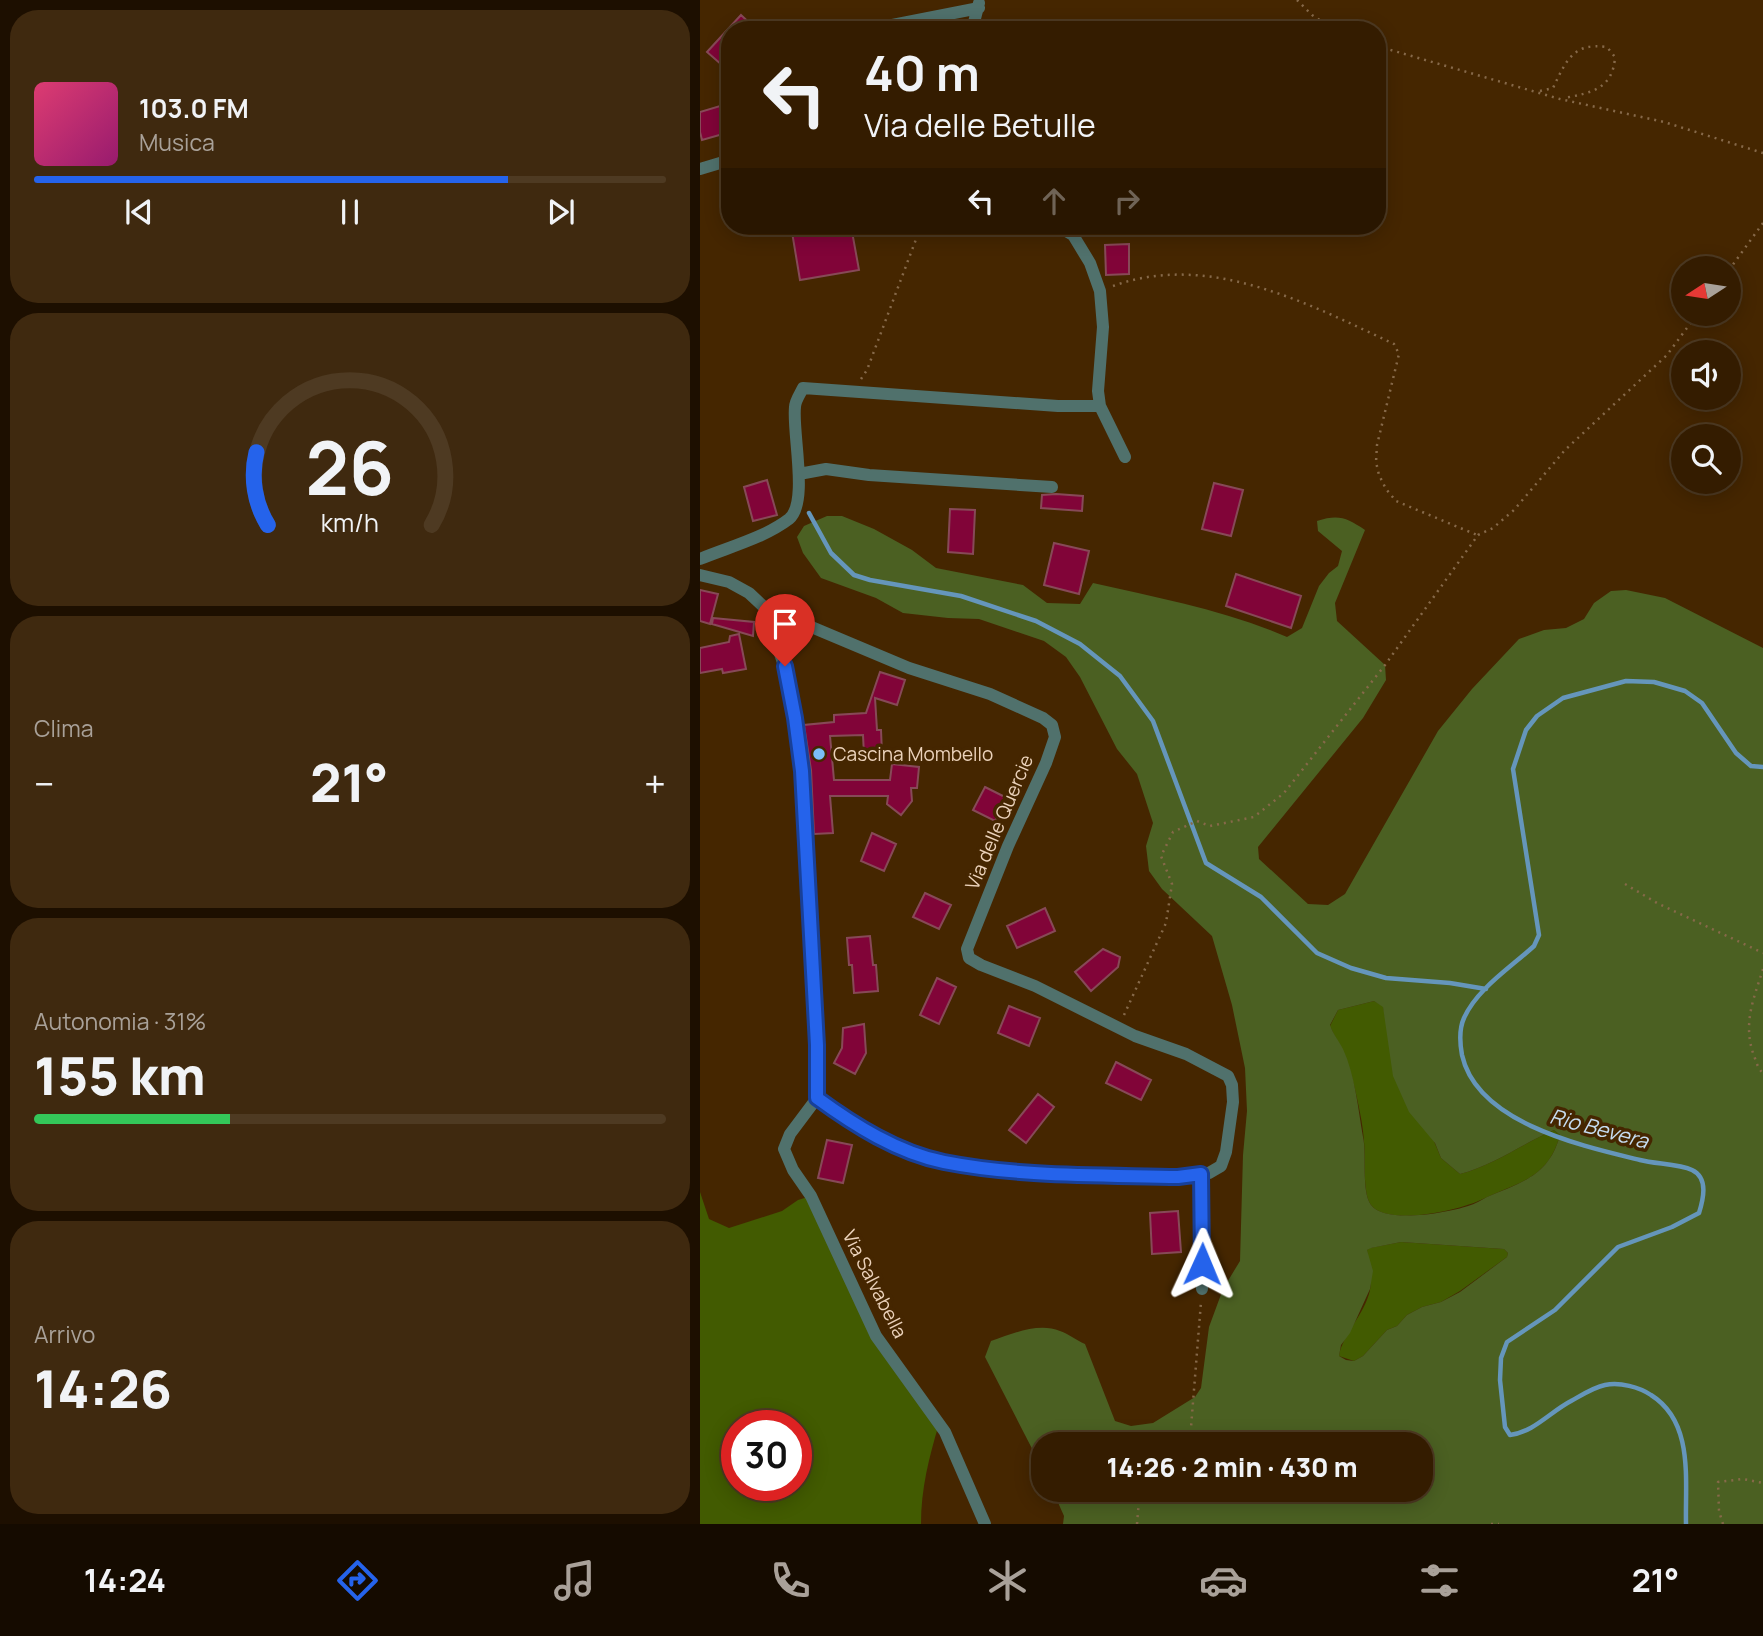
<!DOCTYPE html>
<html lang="it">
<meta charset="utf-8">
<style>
body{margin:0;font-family:Manrope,sans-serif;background:#3f290f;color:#f1f3f6;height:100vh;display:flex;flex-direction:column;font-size:26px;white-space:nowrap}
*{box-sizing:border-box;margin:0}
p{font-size:23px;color:#a9a199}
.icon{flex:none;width:38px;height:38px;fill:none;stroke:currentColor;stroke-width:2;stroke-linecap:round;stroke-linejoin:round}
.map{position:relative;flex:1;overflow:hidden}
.drawer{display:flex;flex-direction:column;gap:10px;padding:10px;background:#1d0f00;width:700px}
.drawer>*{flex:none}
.top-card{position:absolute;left:21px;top:21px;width:665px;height:214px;border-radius:28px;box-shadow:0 4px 18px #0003,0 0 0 2px #4e3a22;background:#341c00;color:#f1f3f6;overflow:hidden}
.needle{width:46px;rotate:258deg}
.fabs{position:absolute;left:971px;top:256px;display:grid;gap:14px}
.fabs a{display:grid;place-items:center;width:70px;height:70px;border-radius:50%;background:#341c00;box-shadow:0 4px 18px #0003,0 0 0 2px #4e3a22;font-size:35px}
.speed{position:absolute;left:21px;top:1410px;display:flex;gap:14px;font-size:35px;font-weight:700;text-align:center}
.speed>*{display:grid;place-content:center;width:91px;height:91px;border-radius:50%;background:#341c00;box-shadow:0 4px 18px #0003,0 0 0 2px #4e3a22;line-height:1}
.speed .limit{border:10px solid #d22;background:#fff;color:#111}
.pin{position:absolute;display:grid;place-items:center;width:60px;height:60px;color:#fff;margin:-72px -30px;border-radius:50% 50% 50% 0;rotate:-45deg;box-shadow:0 0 7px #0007}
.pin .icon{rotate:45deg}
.me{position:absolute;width:77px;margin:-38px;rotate:1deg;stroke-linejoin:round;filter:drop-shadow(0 0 5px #0008)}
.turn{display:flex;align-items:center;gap:24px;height:147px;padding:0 28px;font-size:32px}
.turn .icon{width:91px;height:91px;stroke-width:2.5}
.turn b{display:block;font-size:49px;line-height:60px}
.lanes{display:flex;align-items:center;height:66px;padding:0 28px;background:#0003;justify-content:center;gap:35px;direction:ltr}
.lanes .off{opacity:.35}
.big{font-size:52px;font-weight:800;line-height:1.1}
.drawer .card{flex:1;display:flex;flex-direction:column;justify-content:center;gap:10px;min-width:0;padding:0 24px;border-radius:28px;background:#3f290f}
.drawer .dial{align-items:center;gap:0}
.dial svg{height:182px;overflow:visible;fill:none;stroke:#4e3a22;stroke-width:7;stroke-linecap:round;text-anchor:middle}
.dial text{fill:#f1f3f6;stroke:none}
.song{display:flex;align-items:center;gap:21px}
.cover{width:84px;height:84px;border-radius:10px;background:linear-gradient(135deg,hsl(340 70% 55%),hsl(320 70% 35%))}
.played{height:7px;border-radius:4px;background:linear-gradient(90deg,#2563eb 75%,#4e3a22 75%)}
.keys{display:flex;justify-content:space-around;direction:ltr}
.heat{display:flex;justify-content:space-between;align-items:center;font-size:38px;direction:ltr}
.charge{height:10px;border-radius:5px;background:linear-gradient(90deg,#34c759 31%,#4e3a22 0)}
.trip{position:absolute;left:331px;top:1432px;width:402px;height:70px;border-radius:28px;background:#341c00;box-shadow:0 4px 18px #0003,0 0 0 2px #4e3a22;font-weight:800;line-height:70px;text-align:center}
.tabs{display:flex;height:112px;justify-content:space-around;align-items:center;background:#150b00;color:#a9a199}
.tabs .icon{width:49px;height:49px}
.tabs .selected{color:#2563eb}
.tabs b{font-size:32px;color:#f1f3f6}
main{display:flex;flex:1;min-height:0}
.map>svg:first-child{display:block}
.green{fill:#425b01;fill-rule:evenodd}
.forest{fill:#4b6022;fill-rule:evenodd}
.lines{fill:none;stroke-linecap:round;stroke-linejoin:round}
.stream{stroke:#6596bb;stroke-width:4.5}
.building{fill:#810438;stroke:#874957;stroke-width:2}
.path{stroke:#866949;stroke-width:2.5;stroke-dasharray:2 5;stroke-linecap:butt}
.minor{stroke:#50716c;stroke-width:12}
.route-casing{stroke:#184099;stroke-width:18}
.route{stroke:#2563eb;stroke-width:12}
.poi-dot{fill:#7bbef8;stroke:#452600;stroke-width:2.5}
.labels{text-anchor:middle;stroke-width:7;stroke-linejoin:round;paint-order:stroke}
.poi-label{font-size:19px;fill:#ebd2ba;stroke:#452600;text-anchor:start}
.street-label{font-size:19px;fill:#ebd2ba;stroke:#452600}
.water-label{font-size:21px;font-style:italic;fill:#c6dcf0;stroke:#452600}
</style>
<main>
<section class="drawer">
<div class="card">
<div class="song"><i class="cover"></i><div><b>103.0 FM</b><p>Musica</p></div></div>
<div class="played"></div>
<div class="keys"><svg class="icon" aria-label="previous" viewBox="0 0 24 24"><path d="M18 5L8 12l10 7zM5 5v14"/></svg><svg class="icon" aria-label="pause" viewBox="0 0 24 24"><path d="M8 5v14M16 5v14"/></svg><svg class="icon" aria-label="next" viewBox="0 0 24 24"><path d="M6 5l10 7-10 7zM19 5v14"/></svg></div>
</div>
<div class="card dial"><svg viewBox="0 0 100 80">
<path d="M14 69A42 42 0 1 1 86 69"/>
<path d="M14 69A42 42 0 0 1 9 37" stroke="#2563eb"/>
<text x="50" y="56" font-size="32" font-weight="700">26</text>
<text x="50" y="72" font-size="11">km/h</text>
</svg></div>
<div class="card"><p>Clima</p>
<div class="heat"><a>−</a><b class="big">21°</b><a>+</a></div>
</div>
<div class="card"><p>Autonomia · 31%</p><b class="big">155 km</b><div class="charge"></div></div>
<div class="card"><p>Arrivo</p><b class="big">14:26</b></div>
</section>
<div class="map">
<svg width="1063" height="1524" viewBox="0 0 1063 1524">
<rect width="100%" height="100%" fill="#452600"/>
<path class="green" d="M674 1001 683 1006 688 1031 741 1158 760 1174C794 1165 822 1144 854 1130L860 1135C848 1179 819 1182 783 1199 761 1210 688 1227 671 1205 662 1192 666 1158 664 1142 663 1123 658 1103 654 1085 649 1064 639 1045 630 1026L638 1010Z
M0 1192 9 1219 29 1228 82 1211 98 1200 111 1196 176 1336 239 1424C229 1457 221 1489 221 1524H0ZM37 1426H96V1486H37Z
M701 1242 804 1249 808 1253 807 1257 760 1291 741 1302 722 1307 707 1315 697 1326 687 1330 663 1356 654 1361 639 1356C642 1335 665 1314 670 1290 672 1279 668 1262 667 1250L670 1248Z"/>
<path class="forest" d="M127 516H142L174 529 212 550 236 568 323 585 347 603 380 604 393 583C458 598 525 610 587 637L602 628 619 586 629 573 638 566 642 551 618 531 617 521C639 514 647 518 665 530L635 603 637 621 685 665 686 680 663 718 558 847 559 859 608 904 628 905 645 894 738 731 772 689 819 639 844 630 866 628 884 619 894 603 911 591 926 590 965 598 1063 648V1524H363L364 1516 352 1489H721V1444H343V1470L285 1357 291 1341C312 1334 338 1322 360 1331 369 1334 376 1340 385 1344L415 1421 431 1426 453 1423 495 1397 501 1388 509 1327 523 1289 540 1261 543 1155 547 1111 545 1068 532 1005 512 936 462 889 449 871 446 846 453 823 437 774 417 749 380 677 366 657 344 641 279 619 248 618 203 613 176 598 121 578 103 553 97 537 104 526ZM674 1001 683 1007 693 1076 709 1112 735 1143 741 1158 760 1174C794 1165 822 1144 854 1130L860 1135C849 1176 822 1182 787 1197 781 1200 775 1204 768 1206 747 1213 685 1224 671 1205 661 1191 667 1154 663 1137 658 1108 655 1075 643 1049 639 1041 633 1034 630 1025L638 1010ZM701 1242 804 1249 808 1253 807 1257 760 1292 741 1302 722 1307 707 1315 697 1326 687 1330 663 1356 654 1361 646 1360 639 1356 641 1345 650 1333 670 1289 673 1271 667 1250 671 1248Z"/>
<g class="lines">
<path class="stream" d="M109 513 131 553 154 575 170 580 261 596 336 621 380 644 420 676 453 721 506 863 561 897 617 953 651 968 686 978 750 983 786 989
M986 1524C985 1479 994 1422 951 1395 939 1387 920 1382 905 1385 894 1387 880 1396 871 1401 850 1412 834 1432 810 1435L805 1427 800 1380 801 1358 807 1342 855 1310 918 1247 972 1227 999 1213C1003 1200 1009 1178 992 1170 979 1164 955 1164 940 1160 882 1146 777 1123 762 1055 760 1044 759 1029 764 1018 777 989 810 968 834 946L839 935 813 769 826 730 837 716 863 698 926 681 954 682 985 691 1002 703 1036 753 1051 766 1063 767"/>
</g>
<path class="building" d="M41 15 57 30H30V72L7 52Z
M30 103V132L2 140 0 132V112Z
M91 226H151L159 270 100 280Z
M429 244V274L406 275 405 245Z
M67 480 77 515 53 521 44 487Z
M514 483 543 490 531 536 502 529Z
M356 494 383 496 382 511 341 508 342 495Z
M250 509 275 510 273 554 248 552Z
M354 543 389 551 379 594 344 585Z
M536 574 601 596 591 628 526 606Z
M0 590 18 594 10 624 0 621Z
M13 618 54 622 53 636 12 624Z
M39 634 46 669 23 673 22 669 0 673V648L29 642 30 636Z
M180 672 205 680 197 705 175 698 177 730H181L182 754 164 755 163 735 130 736 134 780H190L192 764 219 767 217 788H211L212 801 201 815 187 804 188 796H130L133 833 114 834 111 770 104 725 134 722V715L166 713Z
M285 787 307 798 295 821 273 810Z
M172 833 196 844 184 871 161 861Z
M225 893 251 905 239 929 213 917Z
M345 908 355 931 317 948 307 926Z
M170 936 173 965H176L178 991 154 993 152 965H149L147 938Z
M403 949 420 957 418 967 391 991 375 972Z
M237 978 256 987 239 1024 220 1015Z
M309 1006 340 1018 329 1046 298 1033Z
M164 1024 166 1053 155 1074 134 1063 142 1048 143 1028Z
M416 1062 451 1080 441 1100 406 1083Z
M338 1094 354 1107 326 1143 309 1130Z
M127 1140 152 1145 143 1183 118 1178Z
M478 1211 481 1252 452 1254 450 1213Z"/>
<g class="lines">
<path class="path" d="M597 0 612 15 635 30
M677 46 860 99 964 122 1063 153
M840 91 853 88C866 61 873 42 907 47L915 57C913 89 891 93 864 98
M1029 270 1063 223
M413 286C509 251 609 304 694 344L699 354 677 445 676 462 679 475 686 489 696 501 777 535
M161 379 167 370 221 226
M925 884 957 903 1063 953
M1063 969C1054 998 1043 1022 1053 1053 1056 1060 1057 1068 1063 1073
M424 1015 466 923 472 884 461 856 473 832 497 821 510 826 554 817 584 793 685 665 778 535 793 528 814 510 865 450 967 355 998 313
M485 1444 490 1440 501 1302
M437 1524 439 1500 443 1489
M791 1524H799
M1023 1524 1019 1511 1018 1482 1043 1479 1063 1483"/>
<path class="minor" d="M167 30 279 8
M272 30 279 3
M0 169 30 160
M320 226 363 229 373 235 390 263 400 291 403 327 398 391 400 406 425 457
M99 474 126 469 169 475 352 487
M0 559C29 547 64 538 89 519 109 503 92 432 95 407 95 401 100 394 103 388L358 406H400
M0 575 29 582 49 593 64 607 87 674 102 771 117 1045V1098
M64 607 209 668 290 694 343 718 352 725 355 737 346 763 308 846 267 949 269 958 281 965 335 986 435 1036 486 1054 528 1076 532 1085 533 1102 526 1152 521 1166 509 1173 478 1177 306 1170 242 1162 181 1138 145 1118 117 1098
M117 1098 90 1134 84 1149 93 1170 111 1196 176 1336 245 1432 285 1524
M501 1174 502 1289"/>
</g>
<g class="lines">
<g class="route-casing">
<path id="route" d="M85 666 95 718 102 771 117 1045V1098C154 1125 198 1153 244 1162 320 1177 401 1175 478 1177L501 1174 502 1264"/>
</g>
<use href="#route" class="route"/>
</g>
<circle class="poi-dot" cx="119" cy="754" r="7"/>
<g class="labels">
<g class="poi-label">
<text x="133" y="761">Cascina Mombello</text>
</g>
<g class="street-label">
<text transform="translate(299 822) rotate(-67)" y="7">Via delle Quercie</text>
<text transform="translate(175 1284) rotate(63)" y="7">Via Salvabella</text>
</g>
<g class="water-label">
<text transform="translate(899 1129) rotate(15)" y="7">Rio Bevera</text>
</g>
</g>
</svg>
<div class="fabs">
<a><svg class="needle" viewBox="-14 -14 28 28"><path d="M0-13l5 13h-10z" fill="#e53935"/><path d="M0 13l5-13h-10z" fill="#a9a199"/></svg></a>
<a><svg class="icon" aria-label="sound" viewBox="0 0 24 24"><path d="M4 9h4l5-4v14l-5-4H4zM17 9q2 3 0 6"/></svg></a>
<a><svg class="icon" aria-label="search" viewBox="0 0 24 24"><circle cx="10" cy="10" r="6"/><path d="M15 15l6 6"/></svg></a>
</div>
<div class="speed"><div class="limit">30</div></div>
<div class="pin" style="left:85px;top:666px;background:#d93025"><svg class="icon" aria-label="arrive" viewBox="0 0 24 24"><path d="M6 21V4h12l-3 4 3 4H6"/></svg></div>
<svg class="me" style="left:502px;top:1264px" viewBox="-20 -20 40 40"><path d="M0-17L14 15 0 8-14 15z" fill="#2563eb" stroke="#fff" stroke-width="4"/></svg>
<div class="trip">14:26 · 2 min · 430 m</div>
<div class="top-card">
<div class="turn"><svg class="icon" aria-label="left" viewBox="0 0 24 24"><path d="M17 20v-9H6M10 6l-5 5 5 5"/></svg><div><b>40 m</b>Via delle Betulle</div></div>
<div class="lanes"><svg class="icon" aria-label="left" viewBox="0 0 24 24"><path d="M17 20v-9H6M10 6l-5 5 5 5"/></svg><svg class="icon off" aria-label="ahead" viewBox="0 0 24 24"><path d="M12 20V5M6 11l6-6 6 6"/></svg><svg class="icon off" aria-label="right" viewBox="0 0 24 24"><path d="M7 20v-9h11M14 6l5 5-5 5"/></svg></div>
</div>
</div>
</main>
<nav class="tabs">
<b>14:24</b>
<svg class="icon selected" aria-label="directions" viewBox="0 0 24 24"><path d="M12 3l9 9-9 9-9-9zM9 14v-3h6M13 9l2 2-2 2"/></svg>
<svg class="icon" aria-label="music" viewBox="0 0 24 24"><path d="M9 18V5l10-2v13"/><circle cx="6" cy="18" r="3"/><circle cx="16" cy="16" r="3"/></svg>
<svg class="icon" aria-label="phone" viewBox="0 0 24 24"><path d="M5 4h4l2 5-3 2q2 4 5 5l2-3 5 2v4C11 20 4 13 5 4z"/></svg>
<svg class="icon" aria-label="climate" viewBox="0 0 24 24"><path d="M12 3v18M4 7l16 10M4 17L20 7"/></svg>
<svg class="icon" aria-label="car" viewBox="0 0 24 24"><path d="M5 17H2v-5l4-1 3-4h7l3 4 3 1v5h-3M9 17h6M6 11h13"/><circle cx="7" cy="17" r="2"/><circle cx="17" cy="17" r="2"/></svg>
<svg class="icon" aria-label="filters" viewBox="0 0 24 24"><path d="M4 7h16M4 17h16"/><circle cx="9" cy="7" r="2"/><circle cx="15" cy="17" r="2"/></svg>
<b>21°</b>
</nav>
